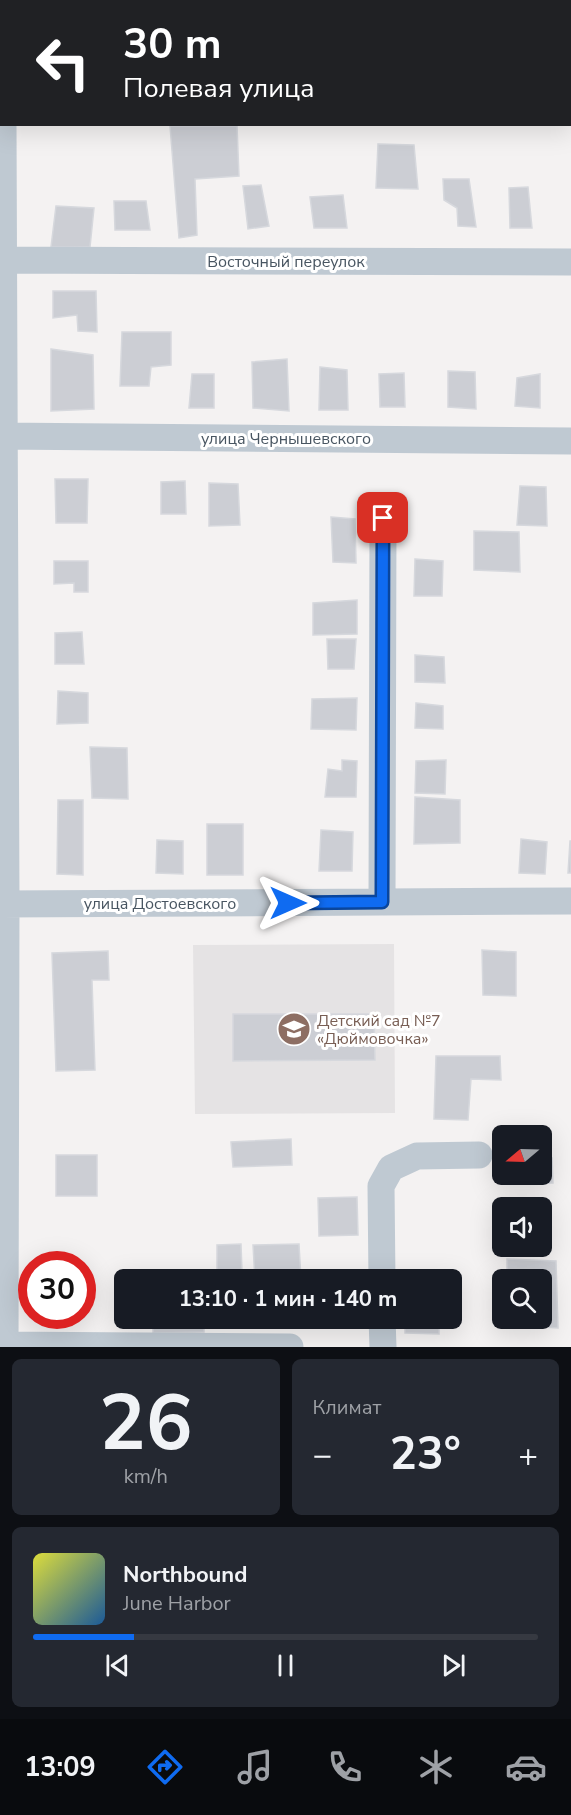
<!DOCTYPE html>
<html lang="ru">
<meta charset="utf-8">
<style>
body{margin:0;font-family:"Nunito Sans",sans-serif;background:#242831;color:#f1f3f6;height:100vh;display:flex;flex-direction:column;font-size:22px;white-space:nowrap}
*{box-sizing:border-box;margin:0}
p{font-size:20px;color:#9ea1a6}
.icon{flex:none;width:33px;height:33px;fill:none;stroke:currentColor;stroke-width:2;stroke-linecap:round;stroke-linejoin:round}
.map{position:relative;height:1347px;overflow:hidden}
.details{display:flex;flex-direction:column;gap:12px;padding:12px;background:#0d0f14;flex:1}
.details>*{flex:none}
.banner{position:absolute;left:0px;top:0px;width:572px;height:126px;box-shadow:0 6px 24px #0002;background:#202124;color:#fff;overflow:hidden}
.needle{width:39px;rotate:251deg}
.tools{position:absolute;left:492px;top:1125px;display:grid;gap:12px}
.tools a{display:grid;place-items:center;width:60px;height:60px;border-radius:9px;background:#171b24;box-shadow:0 6px 24px #0002;font-size:30px}
.speed{position:absolute;left:18px;top:1251px;display:flex;gap:12px;font-size:30px;font-weight:700;text-align:center}
.speed>*{display:grid;place-content:center;width:78px;height:78px;border-radius:50%;background:#171b24;box-shadow:0 6px 24px #0002;line-height:1}
.speed .limit{border:9px solid #d22;background:#fff;color:#111}
.pin{position:absolute;display:grid;place-items:center;width:51px;height:51px;color:#fff;margin:-26px;border-radius:12px;box-shadow:0 3px 9px #0006}
.me{position:absolute;width:66px;margin:-33px;rotate:90deg;stroke-linejoin:round;filter:drop-shadow(0 0 4px #0008)}
.turn{display:flex;align-items:center;gap:21px;height:126px;padding:0 24px;font-size:27px}
.turn .icon{width:78px;height:78px;stroke-width:2.5}
.turn b{display:block;font-size:42px;line-height:51px}
.big{font-size:45px;font-weight:700;line-height:1.1}
.details .card{flex:1;display:flex;flex-direction:column;justify-content:center;gap:9px;min-width:0;padding:0 21px;border-radius:9px;background:#242831}
.details .dial{align-items:center;gap:0}
.dial b{font-size:78px;line-height:1}
.song{display:flex;align-items:center;gap:18px}
.cover{width:72px;height:72px;border-radius:9px;background:linear-gradient(135deg,hsl(60 70% 55%),hsl(210 70% 35%))}
.played{height:6px;border-radius:3px;background:linear-gradient(90deg,#0f6bf1 20%,#363941 20%)}
.keys{display:flex;justify-content:space-around;direction:ltr}
.heat{display:flex;justify-content:space-between;align-items:center;font-size:33px;direction:ltr}
.details .tiles{flex:1;display:grid;gap:12px;grid-template-columns:1fr 1fr}
.card:last-child{grid-column:span 2}
.trip{position:absolute;left:114px;top:1269px;width:348px;height:60px;border-radius:9px;background:#171b24;box-shadow:0 6px 24px #0002;font-weight:700;line-height:60px;text-align:center}
.menu{display:flex;height:96px;justify-content:space-around;align-items:center;background:#090b0e;color:#9ea1a6}
.menu .icon{width:42px;height:42px}
.menu .current{color:#0f6bf1}
.menu b{font-size:27px;color:#f1f3f6}
.map>svg:first-child{display:block}
.education{fill:#e5e3e4}
.building{fill:#ccced4;stroke:#d6d8dd;stroke-width:1.5}
.lines{fill:none;stroke-linecap:round;stroke-linejoin:round}
.minor{stroke:#bfc9d2;stroke-width:27}
.route-casing{stroke:#0a469d;stroke-width:15}
.route{stroke:#0f6bf1;stroke-width:10}
.labels{text-anchor:middle;stroke-width:6;stroke-linejoin:round;paint-order:stroke}
.street-label{font-size:16px;fill:#485561;stroke:#fff}
.education-label{font-size:16px;fill:#785e54;stroke:#fff;text-anchor:start}
</style>
<div class="map">
<svg width="571" height="1347" viewBox="0 0 571 1347">
<rect width="100%" height="100%" fill="#f4f2f2"/>
<path class="education" d="M394 944 395 1113 195 1114 193 945Z"/>
<path class="building" d="M170 126H237L239 176 195 179 197 235 179 238Z
M378 144 414 145 418 189 376 188Z
M443 179H469L476 227 458 226 457 208 444 200Z
M261 185 269 226 248 229 243 186Z
M528 187 532 228H510L509 188Z
M343 195 347 228H314L310 197Z
M114 201H146L150 230H115Z
M56 206 94 208 90 247H51Z
M53 291H96L97 332 78 331 77 315 53 318Z
M122 332H171V365L151 367 149 386H120Z
M51 349 93 355 94 409 51 411Z
M287 359 289 411 253 408 252 362Z
M320 367 347 370 348 410H319Z
M448 371 475 372 476 409 448 407Z
M404 373 405 407H380L379 374Z
M192 374H214V408H189Z
M540 374V408L515 406 517 378Z
M55 479H88L87 523H56Z
M185 481 186 514H161V482Z
M209 483 238 484 240 525 209 526Z
M520 486 546 487 547 526 517 525Z
M331 517 355 519 356 563 333 562Z
M474 531 519 532 520 572 474 570Z
M415 559 443 561 442 596H414Z
M54 561H88V592H74V583L54 584Z
M357 600V634L313 635V603Z
M82 632 84 664H55V633Z
M327 639H356L354 669H328Z
M415 655 444 657 445 683 415 682Z
M58 691 88 693V723L57 724Z
M357 698 356 730 311 729 312 699Z
M416 703 443 706V729L415 728Z
M90 747 127 748 128 799 92 798Z
M342 760 357 761 356 797H325L328 769 342 771Z
M446 760 445 794 415 793 416 761Z
M415 797 460 800V843L414 844Z
M58 800H83V875L57 874Z
M207 824H243V875H207Z
M321 830 353 832 352 871H319Z
M521 839 547 842 545 874 519 873Z
M157 840 183 841V874L156 873Z
M570 841H571V873H568Z
M482 950 516 952V996L483 995Z
M108 951 109 980H92L95 1070 56 1071 52 953Z
M233 1014H374L375 1060 233 1061Z
M436 1056H500L501 1080 471 1079 468 1120 434 1119Z
M291 1139 292 1165 233 1167 231 1142Z
M56 1155H97V1196H56Z
M542 1158H552L553 1183 507 1184V1174H542Z
M357 1197 358 1235 319 1236 318 1198Z
M241 1244 242 1272 217 1273V1245Z
M299 1244 301 1280H255L253 1245Z
M507 1259 556 1261 558 1328 528 1326V1318H542V1280L507 1278Z
M153 1318H204V1332L153 1333Z
M256 1318H283L284 1327H256Z
M405 1318H439V1334L405 1333Z"/>
<g class="lines">
<path class="minor" d="M3 0V2
M3 124 6 904 5 1347
M0 260 571 262
M0 436 571 441
M382 902 383 518
M0 904 571 901
M382 1280 381 1186 391 1168 417 1156 479 1155
M382 1318 383 1347
M0 1345 290 1347"/>
</g>
<g class="lines">
<g class="route-casing">
<path id="route" d="M288 903 382 902 383 518"/>
</g>
<use href="#route" class="route"/>
</g>
<defs>
<g id="school-disc" transform="scale(1.725)"><circle r="9.5" fill="#8d6e63" stroke="#fff"/><path d="M0-5L7-2L0 1L-7-2ZM-4 1L0 2.5L4 1V4Q0 6-4 4Z" fill="#fff"/></g>
</defs>
<g fill-rule="evenodd">
<use href="#school-disc" x="294" y="1029"/>
</g>
<g class="labels">
<g class="street-label">
<text x="286" y="267">Восточный переулок</text>
<text x="286" y="444">улица Чернышевского</text>
<text x="160" y="909">улица Достоевского</text>
</g>
<g class="education-label">
<text x="317" y="1026">Детский сад №7<tspan x="317" dy="18">«Дюймовочка»</tspan></text>
</g>
</g>
</svg>
<div class="tools">
<a><svg class="needle" viewBox="-14 -14 28 28"><path d="M0-13l5 13h-10z" fill="#e53935"/><path d="M0 13l5-13h-10z" fill="#9ea1a6"/></svg></a>
<a><svg class="icon" aria-label="sound" viewBox="0 0 24 24"><path d="M4 9h4l5-4v14l-5-4H4zM17 9q2 3 0 6"/></svg></a>
<a><svg class="icon" aria-label="search" viewBox="0 0 24 24"><circle cx="10" cy="10" r="6"/><path d="M15 15l6 6"/></svg></a>
</div>
<div class="speed"><div class="limit">30</div></div>
<div class="pin" style="left:383px;top:518px;background:#d93025"><svg class="icon" aria-label="arrive" viewBox="0 0 24 24"><path d="M6 21V4h12l-3 4 3 4H6"/></svg></div>
<svg class="me" style="left:288px;top:903px" viewBox="-20 -20 40 40"><path d="M0-17L14 15 0 8-14 15z" fill="#0f6bf1" stroke="#fff" stroke-width="4"/></svg>
<div class="trip">13:10 · 1 мин · 140 m</div>
<div class="banner">
<div class="turn"><svg class="icon" aria-label="left" viewBox="0 0 24 24"><path d="M17 20v-9H6M10 6l-5 5 5 5"/></svg><div><b>30 m</b>Полевая улица</div></div>
</div>
</div>
<section class="details">
<div class="tiles">
<div class="card dial"><b>26</b><p>km/h</p></div>
<div class="card"><p>Климат</p>
<div class="heat"><a>−</a><b class="big">23°</b><a>+</a></div>
</div>
<div class="card">
<div class="song"><i class="cover"></i><div><b>Northbound</b><p>June Harbor</p></div></div>
<div class="played"></div>
<div class="keys"><svg class="icon" aria-label="previous" viewBox="0 0 24 24"><path d="M18 5L8 12l10 7zM5 5v14"/></svg><svg class="icon" aria-label="pause" viewBox="0 0 24 24"><path d="M8 5v14M16 5v14"/></svg><svg class="icon" aria-label="next" viewBox="0 0 24 24"><path d="M6 5l10 7-10 7zM19 5v14"/></svg></div>
</div>
</div>
</section>
<nav class="menu">
<b>13:09</b>
<svg class="icon current" aria-label="directions" viewBox="0 0 24 24"><path d="M12 3l9 9-9 9-9-9zM9 14v-3h6M13 9l2 2-2 2"/></svg>
<svg class="icon" aria-label="music" viewBox="0 0 24 24"><path d="M9 18V5l10-2v13"/><circle cx="6" cy="18" r="3"/><circle cx="16" cy="16" r="3"/></svg>
<svg class="icon" aria-label="phone" viewBox="0 0 24 24"><path d="M5 4h4l2 5-3 2q2 4 5 5l2-3 5 2v4C11 20 4 13 5 4z"/></svg>
<svg class="icon" aria-label="climate" viewBox="0 0 24 24"><path d="M12 3v18M4 7l16 10M4 17L20 7"/></svg>
<svg class="icon" aria-label="car" viewBox="0 0 24 24"><path d="M5 17H2v-5l4-1 3-4h7l3 4 3 1v5h-3M9 17h6M6 11h13"/><circle cx="7" cy="17" r="2"/><circle cx="17" cy="17" r="2"/></svg>
</nav>
